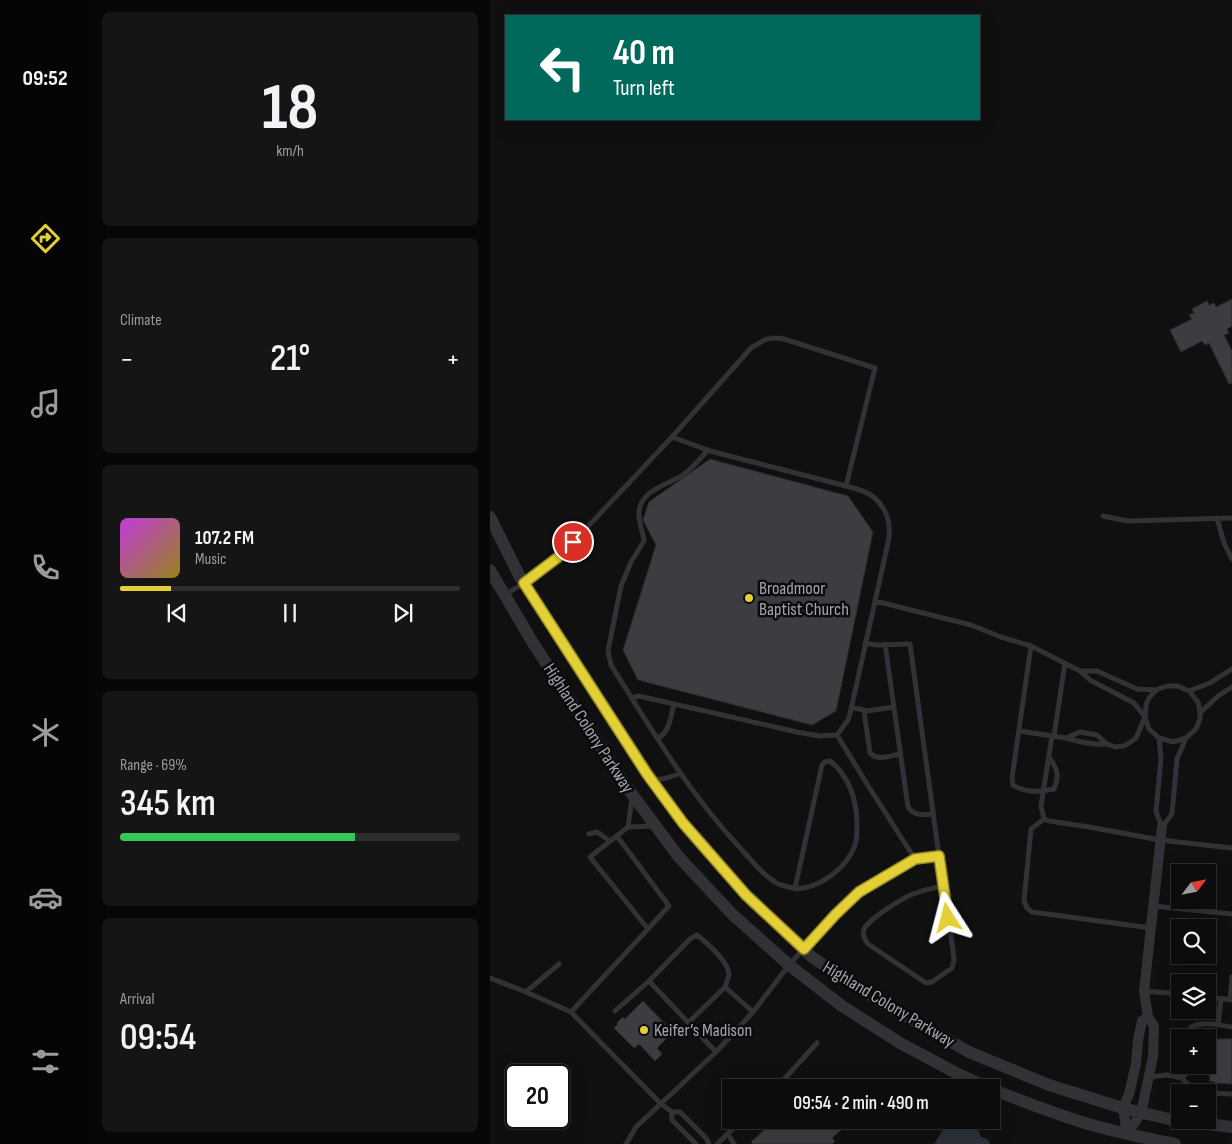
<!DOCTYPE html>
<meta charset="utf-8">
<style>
body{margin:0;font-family:"Sofia Sans Condensed",sans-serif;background:#161516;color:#f1f3f6;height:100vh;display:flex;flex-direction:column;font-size:19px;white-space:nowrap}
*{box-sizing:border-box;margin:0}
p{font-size:16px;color:#9a9b9d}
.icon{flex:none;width:28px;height:28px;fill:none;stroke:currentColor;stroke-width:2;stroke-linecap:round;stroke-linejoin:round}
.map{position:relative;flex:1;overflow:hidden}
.drawer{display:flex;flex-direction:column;gap:12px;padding:12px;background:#070707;width:400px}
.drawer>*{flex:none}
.guide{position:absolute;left:15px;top:15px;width:475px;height:105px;border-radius:0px;box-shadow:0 5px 20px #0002,0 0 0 1px #2d2c2e;background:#00695c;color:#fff;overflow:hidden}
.needle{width:32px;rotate:58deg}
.controls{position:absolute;left:681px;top:864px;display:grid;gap:10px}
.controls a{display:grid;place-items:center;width:45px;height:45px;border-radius:0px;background:#0d0c0d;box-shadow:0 5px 20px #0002,0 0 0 1px #2d2c2e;font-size:25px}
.speed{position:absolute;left:15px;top:1064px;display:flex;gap:10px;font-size:25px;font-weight:700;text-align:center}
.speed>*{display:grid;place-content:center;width:65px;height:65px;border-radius:50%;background:#0d0c0d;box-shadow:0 5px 20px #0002,0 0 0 1px #2d2c2e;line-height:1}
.speed .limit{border:2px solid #111;border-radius:8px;background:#fff;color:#111}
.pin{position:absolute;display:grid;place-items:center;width:42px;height:42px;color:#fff;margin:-21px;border:2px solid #fff;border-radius:50%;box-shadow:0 1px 5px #0007}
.me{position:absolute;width:55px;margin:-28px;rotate:351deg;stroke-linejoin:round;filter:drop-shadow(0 0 4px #0008)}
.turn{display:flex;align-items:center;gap:18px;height:105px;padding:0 25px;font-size:22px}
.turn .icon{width:65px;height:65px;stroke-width:2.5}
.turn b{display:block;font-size:35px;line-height:42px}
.big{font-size:38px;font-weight:600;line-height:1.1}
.drawer .card{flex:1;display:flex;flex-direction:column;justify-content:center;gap:8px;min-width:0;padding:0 18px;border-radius:8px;background:#161516}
.drawer .dial{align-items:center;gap:0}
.dial b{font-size:65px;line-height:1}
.song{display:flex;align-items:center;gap:15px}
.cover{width:60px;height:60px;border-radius:8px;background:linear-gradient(135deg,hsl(290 70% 55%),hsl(50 70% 35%))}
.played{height:5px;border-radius:2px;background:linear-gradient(90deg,#e3d036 15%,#2d2c2e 15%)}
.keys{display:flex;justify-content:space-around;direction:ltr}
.heat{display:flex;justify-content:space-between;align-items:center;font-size:28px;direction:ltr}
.charge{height:8px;border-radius:4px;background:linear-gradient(90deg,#34c759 69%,#2d2c2e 0)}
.trip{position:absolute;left:232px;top:1079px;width:278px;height:50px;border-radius:0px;background:#0d0c0d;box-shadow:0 5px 20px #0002,0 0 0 1px #2d2c2e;font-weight:600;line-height:50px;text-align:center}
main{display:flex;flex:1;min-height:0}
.tabs{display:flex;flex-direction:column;width:90px;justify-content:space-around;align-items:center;background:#050505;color:#9a9b9d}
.tabs .icon{width:35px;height:35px}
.tabs .current{color:#e3d036}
.tabs b{font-size:22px;color:#f1f3f6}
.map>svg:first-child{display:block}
.water{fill:#2b3039}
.building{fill:#3d3d41;stroke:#2b2a2d}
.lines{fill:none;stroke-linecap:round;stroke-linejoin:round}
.service{stroke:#323236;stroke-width:5}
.minor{stroke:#323236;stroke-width:10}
.tertiary{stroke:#323236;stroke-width:12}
.route-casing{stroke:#948723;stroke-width:12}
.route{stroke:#e3d036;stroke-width:9}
.poi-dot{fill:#e3d036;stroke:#0c0b0c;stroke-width:2}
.labels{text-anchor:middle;stroke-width:5;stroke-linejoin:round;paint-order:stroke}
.poi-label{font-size:18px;fill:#a2a4b1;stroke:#0c0b0c;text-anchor:start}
.street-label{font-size:18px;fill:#a2a4b1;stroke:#0c0b0c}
</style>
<main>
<nav class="tabs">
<b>09:52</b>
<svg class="icon current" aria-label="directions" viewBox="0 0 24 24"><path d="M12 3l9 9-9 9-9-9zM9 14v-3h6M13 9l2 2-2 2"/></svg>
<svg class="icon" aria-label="music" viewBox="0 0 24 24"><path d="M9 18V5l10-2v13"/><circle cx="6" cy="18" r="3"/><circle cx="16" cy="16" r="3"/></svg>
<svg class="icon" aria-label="phone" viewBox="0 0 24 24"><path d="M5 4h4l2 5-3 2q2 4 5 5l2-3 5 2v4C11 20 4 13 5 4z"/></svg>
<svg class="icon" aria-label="climate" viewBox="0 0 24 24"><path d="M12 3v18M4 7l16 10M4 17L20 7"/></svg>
<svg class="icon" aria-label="car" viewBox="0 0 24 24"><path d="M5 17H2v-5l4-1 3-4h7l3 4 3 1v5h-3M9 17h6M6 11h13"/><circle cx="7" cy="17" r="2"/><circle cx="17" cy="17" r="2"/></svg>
<svg class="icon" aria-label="filters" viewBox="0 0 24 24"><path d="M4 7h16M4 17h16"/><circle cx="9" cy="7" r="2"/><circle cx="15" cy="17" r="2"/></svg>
</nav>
<section class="drawer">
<div class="card dial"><b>18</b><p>km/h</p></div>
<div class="card"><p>Climate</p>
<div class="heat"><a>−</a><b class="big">21°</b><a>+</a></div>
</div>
<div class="card">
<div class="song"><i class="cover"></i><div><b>107.2 FM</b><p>Music</p></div></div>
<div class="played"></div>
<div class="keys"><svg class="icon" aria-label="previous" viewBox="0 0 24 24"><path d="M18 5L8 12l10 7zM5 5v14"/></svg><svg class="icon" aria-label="pause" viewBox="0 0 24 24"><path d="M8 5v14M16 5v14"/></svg><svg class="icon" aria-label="next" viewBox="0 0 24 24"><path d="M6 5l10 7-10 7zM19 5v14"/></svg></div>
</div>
<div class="card"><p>Range · 69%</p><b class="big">345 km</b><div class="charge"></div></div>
<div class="card"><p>Arrival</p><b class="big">09:54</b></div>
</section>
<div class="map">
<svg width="742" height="1144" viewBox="0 0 742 1144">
<rect width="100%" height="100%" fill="#111011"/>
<path class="water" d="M459 1120H484L491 1137 497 1139 500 1143 499 1144H444Z"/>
<path class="building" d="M742 299V326L737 329 739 333 734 335 742 351V383L739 384 719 343 715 345 712 341 691 352 680 330 702 319 699 315 704 313 702 309 717 301 719 305 724 303 726 307Z
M220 459 358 496 383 532 346 711 322 725 148 680 133 650 166 545 153 520 159 502Z
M153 1001 183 1032 167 1048 172 1054 165 1061 149 1044 144 1048 124 1028 128 1024 127 1023 133 1017 135 1019Z
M728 1039H742V1084L725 1083V1082L719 1081 720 1076 718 1075 720 1046H722V1040H727Z
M285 1120H362L342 1138 345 1141 342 1144H263L261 1142Z"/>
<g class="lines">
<path class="service" d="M182 437 220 451 356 486
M218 450C210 459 203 468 193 475 178 485 152 489 149 511 148 522 153 531 154 541L141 562 131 586 118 651 121 665C161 729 200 795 252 850 262 861 272 874 285 882 291 886 299 887 307 889 331 887 357 868 365 845 367 839 367 832 367 826 367 801 360 777 340 761L335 762 332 765 305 888
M613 516 638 521 742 518
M727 518 734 543 742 559
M15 595 34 583 71 555 182 437 261 348C274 340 278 336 294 339L385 368 356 486C364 488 372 490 379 494 390 500 399 515 399 527 400 533 399 538 398 543L360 714 358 720 347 735 329 736 307 732 149 696 142 698
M385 601 481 625 511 637 541 646 590 671 600 680 644 703 655 717 659 729 669 738 683 742 696 738 706 729 710 719V713L708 702 699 691 688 686H677L666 690 659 698 656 705 655 717 646 738 642 741 634 746 625 747 617 744 607 735 590 732 576 738 529 731
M375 643 387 645 420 644 449 856
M395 644 418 807C424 816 433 815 443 814
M541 646 522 778 523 785C535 793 551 792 564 789 570 774 567 769 559 757
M591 671H607L647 689 666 690
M699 691 720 683 742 669
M361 707 377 711 404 707
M374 711 380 753C387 761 400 756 410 754
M710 713 728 696 742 687
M347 735 377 784 425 859
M562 736 551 806 554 819 559 821 599 827 670 840 742 848
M564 736 575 663
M576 738C589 742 603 745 617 744
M669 738 671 758 666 812 672 827 682 814 687 759 696 738
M168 739C181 729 180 718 184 704
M163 779C173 780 181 777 191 773
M554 819 541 829 534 901 537 908 542 912 661 928
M164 826 138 827 100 857 158 929 81 1012 170 1103 182 1112
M138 827 142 798
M99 834 107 832 120 841
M127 836 179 906 158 929
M663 906 742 914
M0 978 36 992 81 1012
M654 991 690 994
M36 992 69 964
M718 997 742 1000
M740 999 742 977
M125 1011 159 981
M198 1023 235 987
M728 1025 731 999
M699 1038V1032L701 1027C714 1021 728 1025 742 1027
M226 1052 159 981 200 939 207 935C217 943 239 962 239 975 238 979 236 983 235 987L263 1012
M698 1065V1071L692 1078 704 1092H713
M659 1077 677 1075 692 1078
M241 1082 246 1088
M286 1088 327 1043
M718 1093 742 1094
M238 1134 244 1144
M136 1144 146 1127 226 1052 263 1012 299 965 345 915 369 892 425 859 449 856 463 950 464 960 462 968 442 982 436 983 378 944C375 940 372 935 374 929 379 919 411 899 423 894 433 890 443 888 454 886
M206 1144 182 1120V1112H190L216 1138 219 1144
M227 1144 252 1120"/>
<path class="minor" d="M637 1134 651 1113 663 1057 664 1026 658 1017 654 991 672 827
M637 1134 633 1108 639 1094 646 1064 648 1040 652 1021 658 1017"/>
<path class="tertiary" d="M0 517 30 577 157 773 193 823 256 895 323 958 394 1004 479 1052 559 1085 636 1109 679 1119 742 1127
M0 570 43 643 136 786 188 856 241 913 299 965 352 1006 410 1043 470 1075 499 1088
M501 1089C532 1101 563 1113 595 1123 624 1132 655 1138 685 1144"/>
</g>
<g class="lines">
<g class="route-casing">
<path id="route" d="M83 542 71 555 34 583 157 774 193 823 256 895 314 949 345 915 369 892 425 859 449 856 458 918"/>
</g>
<use href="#route" class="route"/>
</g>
<g class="poi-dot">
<circle cx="259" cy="598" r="5"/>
<circle cx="154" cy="1030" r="5"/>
</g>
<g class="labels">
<g class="poi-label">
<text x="269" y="594">Broadmoor<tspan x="269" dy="21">Baptist Church</tspan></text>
<text x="164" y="1036">Keifer’s Madison</text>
</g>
<g class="street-label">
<text transform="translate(99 728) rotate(57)" y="6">Highland Colony Parkway</text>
<text transform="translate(399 1004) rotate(31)" y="6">Highland Colony Parkway</text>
</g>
</g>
</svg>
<div class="controls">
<a><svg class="needle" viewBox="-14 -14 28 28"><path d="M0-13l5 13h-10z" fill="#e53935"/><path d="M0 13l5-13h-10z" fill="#9a9b9d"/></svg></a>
<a><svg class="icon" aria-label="search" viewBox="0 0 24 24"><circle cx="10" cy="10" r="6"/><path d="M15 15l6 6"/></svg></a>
<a><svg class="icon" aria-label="layers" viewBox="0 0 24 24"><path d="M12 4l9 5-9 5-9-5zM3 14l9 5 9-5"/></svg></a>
<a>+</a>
<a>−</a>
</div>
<div class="speed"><div class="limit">20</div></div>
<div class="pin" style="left:83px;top:542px;background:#d93025"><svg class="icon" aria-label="arrive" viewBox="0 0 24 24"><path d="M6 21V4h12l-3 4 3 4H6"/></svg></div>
<svg class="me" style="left:458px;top:918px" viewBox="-20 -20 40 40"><path d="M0-17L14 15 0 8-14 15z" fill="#e3d036" stroke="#fff" stroke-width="4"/></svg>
<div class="trip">09:54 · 2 min · 490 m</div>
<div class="guide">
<div class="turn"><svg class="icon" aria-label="left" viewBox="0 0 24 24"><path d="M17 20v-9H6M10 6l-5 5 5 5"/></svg><div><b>40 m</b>Turn left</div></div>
</div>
</div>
</main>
